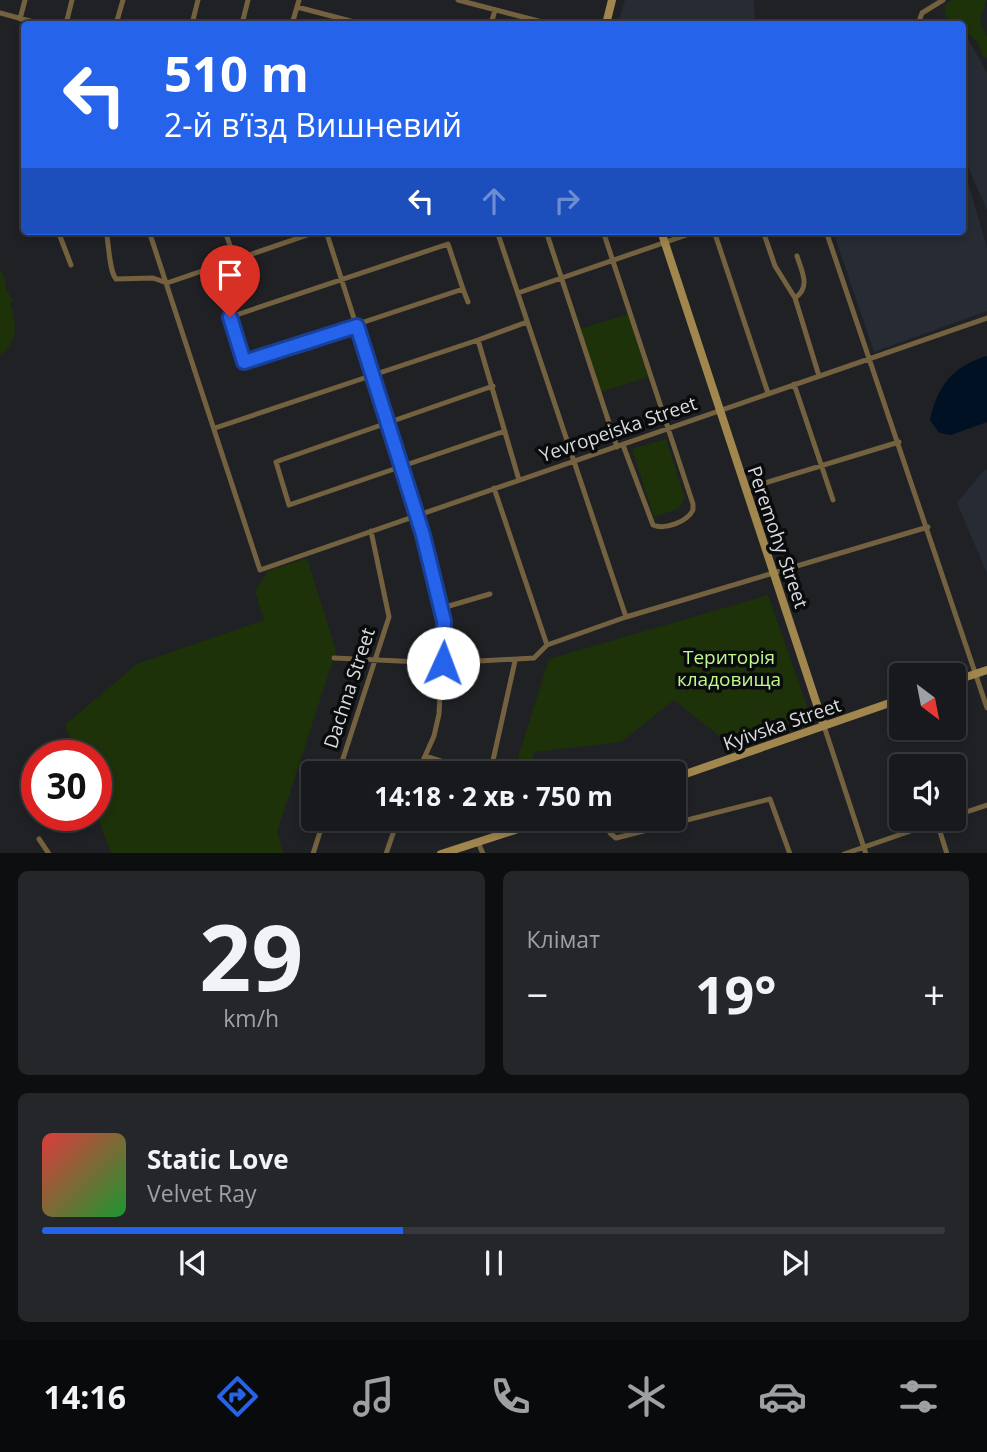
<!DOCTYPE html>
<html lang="uk">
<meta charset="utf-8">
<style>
body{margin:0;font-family:"Open Sans",sans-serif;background:#242629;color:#f1f3f6;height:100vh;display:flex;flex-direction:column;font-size:26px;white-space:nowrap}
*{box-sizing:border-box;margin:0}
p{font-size:23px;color:#9ea0a3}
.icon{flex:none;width:38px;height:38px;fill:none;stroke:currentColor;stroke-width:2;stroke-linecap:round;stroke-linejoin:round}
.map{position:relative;height:853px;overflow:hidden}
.sheet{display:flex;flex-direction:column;gap:18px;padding:18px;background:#0d0e0f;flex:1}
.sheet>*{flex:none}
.guide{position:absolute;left:21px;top:21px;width:945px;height:214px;border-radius:7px;box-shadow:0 4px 10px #0003,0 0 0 2px #36383b;background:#2563eb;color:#fff;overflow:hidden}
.needle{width:46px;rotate:148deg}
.buttons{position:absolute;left:889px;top:663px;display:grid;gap:14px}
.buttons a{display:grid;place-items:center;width:77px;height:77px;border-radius:7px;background:#17191c;box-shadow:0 4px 10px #0003,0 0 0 2px #36383b;font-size:35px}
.speed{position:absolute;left:21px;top:740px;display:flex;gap:14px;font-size:35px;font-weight:700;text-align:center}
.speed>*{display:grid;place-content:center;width:91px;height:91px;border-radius:50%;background:#17191c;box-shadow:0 4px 10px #0003,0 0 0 2px #36383b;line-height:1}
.speed .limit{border:10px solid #d22;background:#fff;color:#111}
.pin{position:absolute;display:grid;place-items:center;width:60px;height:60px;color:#fff;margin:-72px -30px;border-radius:50% 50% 50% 0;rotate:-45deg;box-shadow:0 0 7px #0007}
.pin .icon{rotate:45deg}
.me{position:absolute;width:77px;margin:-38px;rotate:2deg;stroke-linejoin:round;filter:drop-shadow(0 0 5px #0008)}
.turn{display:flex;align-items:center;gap:24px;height:147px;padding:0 28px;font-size:32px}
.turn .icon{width:91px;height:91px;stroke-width:2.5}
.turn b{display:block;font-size:49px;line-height:60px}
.lanes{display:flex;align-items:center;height:66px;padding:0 28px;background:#0003;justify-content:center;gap:35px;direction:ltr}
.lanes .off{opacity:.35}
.big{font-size:52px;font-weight:700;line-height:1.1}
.sheet .widget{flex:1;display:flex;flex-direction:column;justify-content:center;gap:10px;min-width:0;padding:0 24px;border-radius:10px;background:#242629}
.sheet .dial{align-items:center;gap:0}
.dial b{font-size:91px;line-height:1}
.song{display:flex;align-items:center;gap:21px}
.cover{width:84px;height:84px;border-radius:10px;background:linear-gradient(135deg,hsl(0 70% 55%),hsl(130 70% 35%))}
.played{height:7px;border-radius:4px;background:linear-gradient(90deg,#2563eb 40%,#36383b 40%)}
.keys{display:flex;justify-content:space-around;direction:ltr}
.heat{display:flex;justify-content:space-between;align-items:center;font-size:38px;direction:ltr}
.sheet .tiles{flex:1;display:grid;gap:18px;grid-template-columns:1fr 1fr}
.widget:last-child{grid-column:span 2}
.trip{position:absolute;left:301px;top:761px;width:385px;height:70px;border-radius:7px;background:#17191c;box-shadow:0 4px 10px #0003,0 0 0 2px #36383b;font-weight:700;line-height:70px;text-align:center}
.tab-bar{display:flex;height:112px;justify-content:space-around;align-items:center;background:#090a0b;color:#9ea0a3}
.tab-bar .icon{width:49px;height:49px}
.tab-bar .selected{color:#2563eb}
.tab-bar b{font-size:32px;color:#f1f3f6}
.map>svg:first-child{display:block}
.built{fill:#272c34}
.green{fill:#1d3209}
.water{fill:#001124}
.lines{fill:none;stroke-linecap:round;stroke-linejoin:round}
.street{stroke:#736140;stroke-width:5}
.secondary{stroke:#a1864e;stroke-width:8}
.route-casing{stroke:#184099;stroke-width:18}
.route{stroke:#2563eb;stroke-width:12}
.labels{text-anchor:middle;stroke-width:7;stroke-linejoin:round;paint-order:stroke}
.street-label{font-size:19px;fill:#d9dbde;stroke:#0a0b0c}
.park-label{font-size:19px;fill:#bdf98f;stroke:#0a0b0c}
</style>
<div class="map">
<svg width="987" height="854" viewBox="0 0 987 854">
<rect width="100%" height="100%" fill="#1f2125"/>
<path class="built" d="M625 0H754L755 24H618Z
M968 39 987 73V210L963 155 962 40Z
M963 166 987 247V311L874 352 833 231H962Z
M984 470H987V573L957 503Z"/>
<path class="green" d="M952 0H987L980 21 987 37V58L983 56 977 41 963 30 962 24H956L945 15V5Z
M0 269 7 283 5 288 13 300 10 303C16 323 20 341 0 355Z
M628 314 648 377 601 392 580 329Z
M666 439 685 498 678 509 654 517 632 449Z
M307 558 336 651 277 832 283 853H111L96 812V756H76L65 725 137 664 264 620 255 591 268 571Z
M768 595 810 715 728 743 674 700 621 742 535 752 527 773H513L549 659Z"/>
<path class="water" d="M987 356V422L951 435 939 433 930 420C937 386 953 366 987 356Z"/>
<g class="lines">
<path class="street" d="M458 0 550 24
M297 7 362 24
M0 13 41 24
M20 19 25 0
M66 24 72 0
M116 24 123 0
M192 24 198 0
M242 24 248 0
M292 24 299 0
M491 24 495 10
M918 24 922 13 943 0
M58 231 71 265
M106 231C109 243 109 271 116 279L153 278 167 283 319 231
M149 231 260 570 987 318
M225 231 235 260
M326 231 417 515 444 620 439 714 434 736 417 774
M497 231 626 617
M546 231 617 447
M603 231 693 504V510C687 522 665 530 653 525L623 445
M714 231 768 393
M763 231 775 266 795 298 819 376
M826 231 987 708
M448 244 463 289 244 362 230 317Z
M463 289 468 302
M518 293 698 231
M795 298C811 287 802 272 797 256
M478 340 527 322
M794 384 833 500
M493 386 281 460 276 462 289 505 505 431
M215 428 478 340 519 480
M494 488 547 645
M745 489 899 442
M442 608 490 594
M334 658 443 663 534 658 547 645 626 617 928 527
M824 726 866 854
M425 756 482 774
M338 774 389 617 371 531
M490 774 515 661
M954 816 987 805
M609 819 610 833 616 838 770 799 790 854
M937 822 947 854
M39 839 49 854
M478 842 483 854
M313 854 324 819
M386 854 398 819
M844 854 945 819"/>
<path class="secondary" d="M606 24 612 0
M661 231 824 726
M954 681 987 670
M674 778 901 699
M441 854 549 819"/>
</g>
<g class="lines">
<g class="route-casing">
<path id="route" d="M230 317 244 362 357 326 423 535 444 621 443 663"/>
</g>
<use href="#route" class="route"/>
</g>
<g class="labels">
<g class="street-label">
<text transform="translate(618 429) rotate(-19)" y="7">Yevropeiska Street</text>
<text transform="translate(778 537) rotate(71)" y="7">Peremohy Street</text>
<text transform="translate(349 688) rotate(-72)" y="7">Dachna Street</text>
<text transform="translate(782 724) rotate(-19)" y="7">Kyivska Street</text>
</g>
<g class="park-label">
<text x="729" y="664">Територія<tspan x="729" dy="22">кладовища</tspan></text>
</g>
</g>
</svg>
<div class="buttons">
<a><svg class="needle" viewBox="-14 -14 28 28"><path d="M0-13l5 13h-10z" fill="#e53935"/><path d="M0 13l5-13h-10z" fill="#9ea0a3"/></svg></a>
<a><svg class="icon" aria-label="sound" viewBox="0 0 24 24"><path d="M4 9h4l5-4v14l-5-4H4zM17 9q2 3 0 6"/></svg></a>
</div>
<div class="speed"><div class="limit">30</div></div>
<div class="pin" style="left:230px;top:317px;background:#d93025"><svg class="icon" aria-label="arrive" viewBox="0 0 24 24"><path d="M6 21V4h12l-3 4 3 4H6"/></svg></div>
<svg class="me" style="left:443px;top:663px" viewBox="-20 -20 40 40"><circle r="19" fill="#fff"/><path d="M0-13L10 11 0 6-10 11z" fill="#2563eb"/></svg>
<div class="trip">14:18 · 2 хв · 750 m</div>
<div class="guide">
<div class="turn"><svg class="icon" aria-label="left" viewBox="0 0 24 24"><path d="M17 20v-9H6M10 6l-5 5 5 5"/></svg><div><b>510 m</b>2-й вʼїзд Вишневий</div></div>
<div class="lanes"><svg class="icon" aria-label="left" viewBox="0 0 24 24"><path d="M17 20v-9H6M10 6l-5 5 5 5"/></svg><svg class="icon off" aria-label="ahead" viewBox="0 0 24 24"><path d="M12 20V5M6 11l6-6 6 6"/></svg><svg class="icon off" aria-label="right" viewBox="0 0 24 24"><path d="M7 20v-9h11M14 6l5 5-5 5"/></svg></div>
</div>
</div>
<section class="sheet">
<div class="tiles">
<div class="widget dial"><b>29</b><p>km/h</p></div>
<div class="widget"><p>Клімат</p>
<div class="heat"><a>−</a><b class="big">19°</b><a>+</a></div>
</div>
<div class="widget">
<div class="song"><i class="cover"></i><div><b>Static Love</b><p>Velvet Ray</p></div></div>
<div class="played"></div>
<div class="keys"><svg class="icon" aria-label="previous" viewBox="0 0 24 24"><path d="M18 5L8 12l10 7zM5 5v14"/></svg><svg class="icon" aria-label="pause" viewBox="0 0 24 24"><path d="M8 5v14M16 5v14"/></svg><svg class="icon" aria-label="next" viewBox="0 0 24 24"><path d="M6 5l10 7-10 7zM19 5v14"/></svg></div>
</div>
</div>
</section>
<nav class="tab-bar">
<b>14:16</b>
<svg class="icon selected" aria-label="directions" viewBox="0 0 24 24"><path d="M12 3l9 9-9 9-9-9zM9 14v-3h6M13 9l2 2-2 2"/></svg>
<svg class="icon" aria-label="music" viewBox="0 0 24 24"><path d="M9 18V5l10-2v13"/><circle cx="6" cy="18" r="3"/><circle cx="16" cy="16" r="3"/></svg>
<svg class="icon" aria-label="phone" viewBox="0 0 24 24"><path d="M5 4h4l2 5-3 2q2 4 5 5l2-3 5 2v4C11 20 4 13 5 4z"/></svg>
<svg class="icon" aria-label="climate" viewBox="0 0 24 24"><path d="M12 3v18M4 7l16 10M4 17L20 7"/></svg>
<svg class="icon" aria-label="car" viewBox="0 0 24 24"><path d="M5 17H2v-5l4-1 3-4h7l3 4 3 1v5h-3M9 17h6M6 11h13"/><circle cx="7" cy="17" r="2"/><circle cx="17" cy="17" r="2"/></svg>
<svg class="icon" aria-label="filters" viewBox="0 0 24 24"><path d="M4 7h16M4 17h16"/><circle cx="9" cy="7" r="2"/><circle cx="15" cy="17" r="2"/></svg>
</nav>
